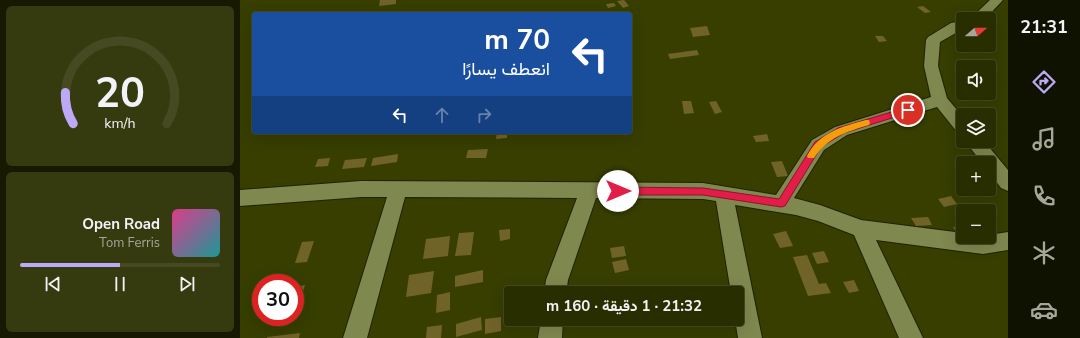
<!DOCTYPE html>
<html lang="ar">
<meta charset="utf-8">
<style>
body{margin:0;font-family:"Nunito Sans",Vazirmatn,sans-serif;background:#353a0f;color:#f1f3f6;direction:rtl;height:100vh;display:flex;flex-direction:column;font-size:15px;white-space:nowrap}
*{box-sizing:border-box;margin:0}
p{font-size:13px;color:#a5a899}
.icon{flex:none;width:22px;height:22px;fill:none;stroke:currentColor;stroke-width:2;stroke-linecap:round;stroke-linejoin:round}
.map{position:relative;flex:1;overflow:hidden;direction:ltr}
.sheet{display:flex;flex-direction:column;gap:6px;padding:6px;background:#171900;width:240px}
.sheet>*{flex:none}
.top-card{position:absolute;left:12px;top:12px;width:380px;height:122px;border-radius:4px;box-shadow:0 4px 16px #0002,0 0 0 1px #454a22;direction:rtl;background:#1a4fa0;color:#fff;overflow:hidden}
.needle{width:26px;rotate:70deg}
.tools{position:absolute;left:716px;top:12px;display:grid;gap:8px}
.tools a{display:grid;place-items:center;width:40px;height:40px;border-radius:4px;background:#292e00;box-shadow:0 4px 16px #0002,0 0 0 1px #454a22;font-size:20px}
.speed{position:absolute;left:12px;top:274px;display:flex;gap:8px;font-size:20px;font-weight:700;text-align:center}
.speed>*{display:grid;place-content:center;width:52px;height:52px;border-radius:50%;background:#292e00;box-shadow:0 4px 16px #0002,0 0 0 1px #454a22;line-height:1}
.speed .limit{border:6px solid #d22;background:#fff;color:#111}
.pin{position:absolute;display:grid;place-items:center;width:34px;height:34px;color:#fff;margin:-17px;border:2px solid #fff;border-radius:50%;box-shadow:0 1px 4px #0007}
.me{position:absolute;width:44px;margin:-22px;rotate:90deg;stroke-linejoin:round;filter:drop-shadow(0 0 3px #0008)}
.turn{display:flex;align-items:center;gap:14px;height:84px;padding:0 16px;font-size:18px}
.turn .icon{width:52px;height:52px;stroke-width:2.5}
.turn b{display:block;font-size:28px;line-height:34px}
.lanes{display:flex;align-items:center;height:38px;padding:0 16px;background:#0003;justify-content:center;gap:20px;direction:ltr}
.lanes .off{opacity:.35}
.sheet .card{flex:1;display:flex;flex-direction:column;justify-content:center;gap:6px;min-width:0;padding:0 14px;border-radius:6px;background:#353a0f}
.sheet .dial{align-items:center;gap:0}
.dial svg{height:104px;overflow:visible;fill:none;stroke:#454a22;stroke-width:7;stroke-linecap:round;text-anchor:middle}
.dial text{fill:#f1f3f6;stroke:none}
.song{display:flex;align-items:center;gap:12px}
.cover{width:48px;height:48px;border-radius:6px;background:linear-gradient(135deg,hsl(330 70% 55%),hsl(180 70% 35%))}
.played{height:4px;border-radius:2px;background:linear-gradient(90deg,#bda9f5 50%,#454a22 50%)}
.keys{display:flex;justify-content:space-around;direction:ltr}
.trip{position:absolute;left:264px;top:286px;width:240px;height:40px;border-radius:4px;background:#292e00;box-shadow:0 4px 16px #0002,0 0 0 1px #454a22;font-weight:700;line-height:40px;text-align:center;direction:rtl}
main{display:flex;flex:1;min-height:0}
.tabs{display:flex;flex-direction:column;width:72px;justify-content:space-around;align-items:center;background:#101200;color:#a5a899}
.tabs .icon{width:28px;height:28px}
.tabs .current{color:#bda9f5}
.tabs b{font-size:18px;color:#f1f3f6}
.map>svg:first-child{display:block}
.building{fill:#706328}
.lines{fill:none;stroke-linecap:round;stroke-linejoin:round}
.street-casing{stroke:#1f2306;stroke-width:2}
.street{fill:#7f884f;fill-rule:evenodd}
.route{fill:#e11d48;stroke:#92132f}
.slow{fill:#f59e0b}
</style>
<main>
<nav class="tabs">
<b>21:31</b>
<svg class="icon current" aria-label="directions" viewBox="0 0 24 24"><path d="M12 3l9 9-9 9-9-9zM9 14v-3h6M13 9l2 2-2 2"/></svg>
<svg class="icon" aria-label="music" viewBox="0 0 24 24"><path d="M9 18V5l10-2v13"/><circle cx="6" cy="18" r="3"/><circle cx="16" cy="16" r="3"/></svg>
<svg class="icon" aria-label="phone" viewBox="0 0 24 24"><path d="M5 4h4l2 5-3 2q2 4 5 5l2-3 5 2v4C11 20 4 13 5 4z"/></svg>
<svg class="icon" aria-label="climate" viewBox="0 0 24 24"><path d="M12 3v18M4 7l16 10M4 17L20 7"/></svg>
<svg class="icon" aria-label="car" viewBox="0 0 24 24"><path d="M5 17H2v-5l4-1 3-4h7l3 4 3 1v5h-3M9 17h6M6 11h13"/><circle cx="7" cy="17" r="2"/><circle cx="17" cy="17" r="2"/></svg>
</nav>
<div class="map">
<svg width="768" height="338" viewBox="0 0 768 338">
<rect width="100%" height="100%" fill="#373e00"/>
<path class="building" d="M140 0H156V4L139 6Z
M384 0 389 6 383 8 377 1Z
M374 3 376 6 368 8 366 4Z
M683 6 691 12 685 13 677 7Z
M467 26 470 35 453 37 450 28Z
M635 36H643L647 41 639 42Z
M457 50 459 55 430 59 428 54Z
M442 101H451L454 113 444 114Z
M476 101 482 112 475 114 469 102Z
M257 132H267V138L256 139Z
M527 134 529 141 516 142 513 136Z
M248 149 246 158H226L228 150Z
M158 154 157 162 131 166 133 158Z
M90 158 88 166 75 167 78 159Z
M127 158 124 167 102 169 105 160Z
M542 161 548 176 537 177 531 162Z
M711 196 717 204 704 207 698 199Z
M688 217 692 225 676 226 671 218Z
M723 226V238H720L713 227Z
M270 229V239L260 241 259 230Z
M546 231 553 246 540 248 533 234Z
M234 232 231 255 215 256 219 233Z
M210 236 208 256 183 259 186 239Z
M74 241 67 262 55 263 62 242Z
M384 246 386 256 372 258 370 248Z
M584 251 589 262 577 264 572 253Z
M567 255 579 284 586 283 591 293 568 296 553 257Z
M386 259 389 270 375 273 372 262Z
M243 270V282L215 287V276Z
M194 271 191 293 166 297 169 275Z
M614 280 619 291 609 293 603 282Z
M65 285 62 295 55 297V287Z
M210 292V310L196 313 197 295Z
M241 317 242 330 216 337V324Z
M261 317V331L245 334V319Z
M202 325 201 338H186L187 327Z
M60 333 59 338H27V337Z"/>
<g class="lines">
<g class="street-casing">
<path id="street" d="M750 0H763L745 19H730Z
M723 21V29L700 42 698 66 707 98 723 117V134L717 132 697 107 607 135 584 150 554 198 580 205 621 220 723 233V237H749V235L768 232V250L743 254 636 240 683 338H659L614 235 578 221 556 215 495 205 522 338H498L495 319H497V293H491L476 201 463 199 356 198 328 280 326 293H304L306 280 337 198 165 197 127 338H103L147 197H121L0 206V190L121 181 463 183 536 195 572 140 595 127 691 97 684 66 686 40 688 37 711 23Z
M725 141H744L768 170V191L761 188 749 172V163H742Z
M301 319H323L322 338H298Z"/>
</g>
<use href="#street" class="street"/>
</g>
<path class="route" d="M668 107 672 110 671 112 604 133 581 147 545 206 541 207 463 195H378L374 194 373 191 374 188 378 187 463 188 539 199 575 142 598 128Z"/>
<path class="slow" d="M626 120H629L630 123 629 125C606 132 588 137 574 158H568L567 156C580 132 601 127 626 120Z"/>
</svg>
<div class="tools">
<a><svg class="needle" viewBox="-14 -14 28 28"><path d="M0-13l5 13h-10z" fill="#e53935"/><path d="M0 13l5-13h-10z" fill="#a5a899"/></svg></a>
<a><svg class="icon" aria-label="sound" viewBox="0 0 24 24"><path d="M4 9h4l5-4v14l-5-4H4zM17 9q2 3 0 6"/></svg></a>
<a><svg class="icon" aria-label="layers" viewBox="0 0 24 24"><path d="M12 4l9 5-9 5-9-5zM3 14l9 5 9-5"/></svg></a>
<a>+</a>
<a>−</a>
</div>
<div class="speed"><div class="limit">30</div></div>
<div class="pin" style="left:668px;top:110px;background:#d93025"><svg class="icon" aria-label="arrive" viewBox="0 0 24 24"><path d="M6 21V4h12l-3 4 3 4H6"/></svg></div>
<svg class="me" style="left:378px;top:191px" viewBox="-20 -20 40 40"><circle r="19" fill="#fff"/><path d="M0-13L10 11 0 6-10 11z" fill="#e11d48"/></svg>
<div class="trip">21:32 · 1 دقيقة · 160 m</div>
<div class="top-card">
<div class="turn"><svg class="icon" aria-label="left" viewBox="0 0 24 24"><path d="M17 20v-9H6M10 6l-5 5 5 5"/></svg><div><b>70 m</b>انعطف يسارًا</div></div>
<div class="lanes"><svg class="icon" aria-label="left" viewBox="0 0 24 24"><path d="M17 20v-9H6M10 6l-5 5 5 5"/></svg><svg class="icon off" aria-label="ahead" viewBox="0 0 24 24"><path d="M12 20V5M6 11l6-6 6 6"/></svg><svg class="icon off" aria-label="right" viewBox="0 0 24 24"><path d="M7 20v-9h11M14 6l5 5-5 5"/></svg></div>
</div>
</div>
<section class="sheet">
<div class="card dial"><svg viewBox="0 0 100 80">
<path d="M14 69A42 42 0 1 1 86 69"/>
<path d="M14 69A42 42 0 0 1 8 45" stroke="#bda9f5"/>
<text x="50" y="56" font-size="32" font-weight="700">20</text>
<text x="50" y="72" font-size="11">km/h</text>
</svg></div>
<div class="card">
<div class="song"><i class="cover"></i><div><b>Open Road</b><p>Tom Ferris</p></div></div>
<div class="played"></div>
<div class="keys"><svg class="icon" aria-label="previous" viewBox="0 0 24 24"><path d="M18 5L8 12l10 7zM5 5v14"/></svg><svg class="icon" aria-label="pause" viewBox="0 0 24 24"><path d="M8 5v14M16 5v14"/></svg><svg class="icon" aria-label="next" viewBox="0 0 24 24"><path d="M6 5l10 7-10 7zM19 5v14"/></svg></div>
</div>
</section>
</main>
